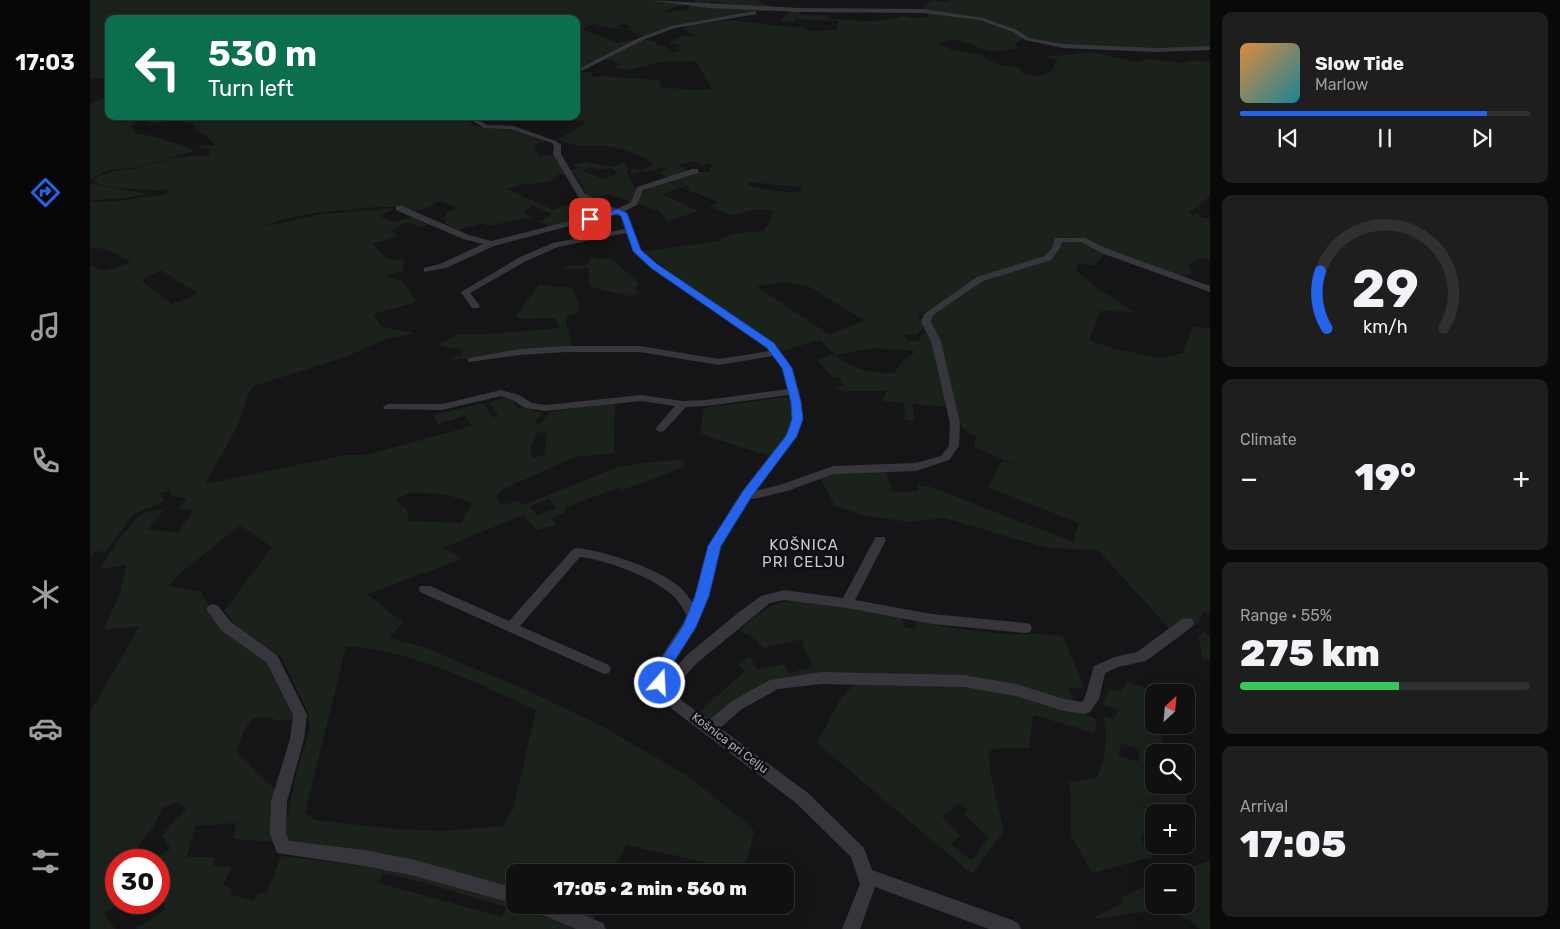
<!DOCTYPE html>
<meta charset="utf-8">
<style>
body{margin:0;font-family:Rubik,sans-serif;background:#1e1e1f;color:#f1f3f6;height:100vh;display:flex;flex-direction:column;font-size:19px;white-space:nowrap}
*{box-sizing:border-box;margin:0}
p{font-size:16px;color:#9c9d9f}
.icon{flex:none;width:28px;height:28px;fill:none;stroke:currentColor;stroke-width:2;stroke-linecap:round;stroke-linejoin:round}
.map{position:relative;flex:1;overflow:hidden}
.panel{display:flex;flex-direction:column;gap:12px;padding:12px;background:#090909;width:350px}
.panel>*{flex:none}
.banner{position:absolute;left:15px;top:15px;width:475px;height:105px;border-radius:10px;box-shadow:0 5px 20px #0002,0 0 0 1px #303031;background:#0b6e4f;color:#fff;overflow:hidden}
.needle{width:32px;rotate:26deg}
.controls{position:absolute;left:1055px;top:684px;display:grid;gap:10px}
.controls a{display:grid;place-items:center;width:50px;height:50px;border-radius:10px;background:#101011;box-shadow:0 5px 20px #0002,0 0 0 1px #303031;font-size:25px}
.speed{position:absolute;left:15px;top:849px;display:flex;gap:10px;font-size:25px;font-weight:700;text-align:center}
.speed>*{display:grid;place-content:center;width:65px;height:65px;border-radius:50%;background:#101011;box-shadow:0 5px 20px #0002,0 0 0 1px #303031;line-height:1}
.speed .limit{border:8px solid #d22;background:#fff;color:#111}
.pin{position:absolute;display:grid;place-items:center;width:42px;height:42px;color:#fff;margin:-21px;border-radius:10px;box-shadow:0 2px 8px #0006}
.me{position:absolute;width:55px;margin:-28px;rotate:19deg;stroke-linejoin:round;filter:drop-shadow(0 0 4px #0008)}
.turn{display:flex;align-items:center;gap:18px;height:105px;padding:0 20px;font-size:22px}
.turn .icon{width:65px;height:65px;stroke-width:2.5}
.turn b{display:block;font-size:35px;line-height:42px}
.big{font-size:38px;font-weight:800;line-height:1.1}
.panel .tile{flex:1;display:flex;flex-direction:column;justify-content:center;gap:8px;min-width:0;padding:0 18px;border-radius:10px;background:#1e1e1f}
.panel .dial{align-items:center;gap:0}
.dial svg{height:130px;overflow:visible;fill:none;stroke:#303031;stroke-width:7;stroke-linecap:round;text-anchor:middle}
.dial text{fill:#f1f3f6;stroke:none}
.song{display:flex;align-items:center;gap:15px}
.cover{width:60px;height:60px;border-radius:8px;background:linear-gradient(135deg,hsl(30 70% 55%),hsl(190 70% 35%))}
.played{height:5px;border-radius:2px;background:linear-gradient(90deg,#2563eb 85%,#303031 85%)}
.keys{display:flex;justify-content:space-around;direction:ltr}
.heat{display:flex;justify-content:space-between;align-items:center;font-size:28px;direction:ltr}
.charge{height:8px;border-radius:4px;background:linear-gradient(90deg,#34c759 55%,#303031 0)}
.trip{position:absolute;left:416px;top:864px;width:288px;height:50px;border-radius:10px;background:#101011;box-shadow:0 5px 20px #0002,0 0 0 1px #303031;font-weight:800;line-height:50px;text-align:center}
main{display:flex;flex:1;min-height:0}
.tabs{display:flex;flex-direction:column;width:90px;justify-content:space-around;align-items:center;background:#060607;color:#9c9d9f}
.tabs .icon{width:35px;height:35px}
.tabs .selected{color:#2563eb}
.tabs b{font-size:22px;color:#f1f3f6}
.map>svg:first-child{display:block}
.green{fill:#1b221c;fill-rule:evenodd}
.lines{fill:none;stroke-linecap:round;stroke-linejoin:round}
.street{fill:#36363c;fill-rule:evenodd}
.route{fill:#2563eb;stroke:#184099}
.labels{text-anchor:middle;stroke-width:5;stroke-linejoin:round;paint-order:stroke}
.street-label{font-size:12px;fill:#a6abb8;stroke:#101012}
.quarter-label{font-size:15px;letter-spacing:1px;fill:#c7cad4;stroke:#101012}
</style>
<main>
<nav class="tabs">
<b>17:03</b>
<svg class="icon selected" aria-label="directions" viewBox="0 0 24 24"><path d="M12 3l9 9-9 9-9-9zM9 14v-3h6M13 9l2 2-2 2"/></svg>
<svg class="icon" aria-label="music" viewBox="0 0 24 24"><path d="M9 18V5l10-2v13"/><circle cx="6" cy="18" r="3"/><circle cx="16" cy="16" r="3"/></svg>
<svg class="icon" aria-label="phone" viewBox="0 0 24 24"><path d="M5 4h4l2 5-3 2q2 4 5 5l2-3 5 2v4C11 20 4 13 5 4z"/></svg>
<svg class="icon" aria-label="climate" viewBox="0 0 24 24"><path d="M12 3v18M4 7l16 10M4 17L20 7"/></svg>
<svg class="icon" aria-label="car" viewBox="0 0 24 24"><path d="M5 17H2v-5l4-1 3-4h7l3 4 3 1v5h-3M9 17h6M6 11h13"/><circle cx="7" cy="17" r="2"/><circle cx="17" cy="17" r="2"/></svg>
<svg class="icon" aria-label="filters" viewBox="0 0 24 24"><path d="M4 7h16M4 17h16"/><circle cx="9" cy="7" r="2"/><circle cx="15" cy="17" r="2"/></svg>
</nav>
<div class="map">
<svg width="1120" height="929" viewBox="0 0 1120 929">
<rect width="100%" height="100%" fill="#151517"/>
<path class="green" d="M0 0H556L599 3 596 6H588L574 12 597 10 601 4 678 10 608 21 554 37 538 29 542 28 535 24 527 26 533 28 530 29 503 24 492 29 527 43 549 39 486 70V19H19V79L0 78Z
M604 0H667L674 4 695 9 645 6 621 1 620 4 606 3Z
M843 0 860 2 859 0H1120V48L990 47 937 38 890 18 842 11H859H832L835 5Z
M700 11 710 12 709 15H737L739 17 738 19C763 20 791 24 813 16L821 18 838 17 839 13C861 16 921 19 932 39L926 44 927 48C918 50 907 52 899 51 883 47 864 33 849 44L862 50 889 54 908 65 928 67 931 69 932 73C944 78 952 76 963 70L965 62 970 61 956 57 1000 52 1047 62 1057 59 1093 63 1099 60 1120 62V196L1099 213 1104 215 1107 212 1113 218H1120V260L1113 257 1099 264 1102 274 1095 276C1072 273 1047 262 1025 254 1005 246 989 232 966 239L959 255 910 272 841 309 828 314 834 326 826 335H815L817 341H828L836 330 845 349 847 371 858 407 823 404 824 421 815 419 814 403 793 401 796 391H753L744 388 754 385 748 377 744 378 727 360 745 354 730 340 692 351 684 343 587 278 554 251 629 241C645 229 668 234 674 230 678 226 681 218 683 212 668 207 657 211 643 216L619 207 628 202 599 190V186L577 181 608 172H619L622 165 616 164 614 167 603 161 589 165 598 171 577 179 569 172 577 169 575 167 554 172 551 170 542 175 540 170 543 168 547 170 563 166 560 160 536 150 515 146H488L467 140 497 122 455 116H486V73L501 72 503 77 512 76 569 80 571 87 601 90 622 89 606 61 570 62 539 70 524 68 531 64 513 58 554 39 568 42 566 45 575 46 582 53 591 51 587 48 590 47 588 43H580L590 36H606L593 29 599 25 640 20 714 28 718 31 747 30 748 21 705 19V23L690 20ZM657 182 711 187 712 190C702 196 671 188 659 186ZM693 282 718 286 774 320 740 335 666 286ZM783 348 825 351V352L815 359 804 373C781 373 763 371 746 355Z
M19 96V116H39L38 118 47 121 41 126 47 134 63 136 103 149 102 152 47 167 15 171 0 180V103Z
M42 116H374C387 133 405 126 423 129 435 131 447 137 458 140L445 145 446 152 450 156 459 155 468 158 477 174H469L459 182 428 185 417 189 463 210 476 205 484 208 497 202 521 211 514 214 500 209 490 213 501 218 464 228 449 222 463 214 442 205 434 212 442 217 398 226 393 223 368 230 355 224 356 213 366 208 351 201C343 204 333 210 325 211 320 211 313 207 307 207 276 206 198 213 173 227L228 215 304 208 290 216C303 225 312 221 326 215L340 223 330 227 316 222 302 231 309 236 282 244 298 259 314 260 313 271 296 276 312 281 327 302 283 314 291 327 321 332V334L300 338 252 358 164 386 158 395 148 425 115 484 255 455H276L382 426 375 416 348 424 343 415 393 403 403 418 408 415 399 402 418 396 428 399 423 402 428 409 435 408 453 413 444 423 449 425 460 412 525 403 524 453 485 457 413 489 406 496 412 505 429 501 434 505 528 467 569 461 593 460 594 467 532 490 529 487 475 508V513L462 518 466 525 446 530 433 515 353 548 372 559 277 594 313 623 299 638 333 647 432 688 514 727 597 776 653 820 664 831 654 871 536 845 524 872H425V893L201 848 195 837 196 823 206 775 220 729 218 713 191 656 152 631 134 611 182 547 150 525 88 575 79 586 111 592 120 609 175 653 211 718 188 721 179 717 163 718 154 730 146 752C150 759 156 760 160 765 170 779 178 784 193 793L186 842 144 839 146 823 105 826 97 857H125L123 866 141 867 133 885 141 889 140 894 164 901 168 893H177L191 856 305 870 425 901V905C450 905 471 919 493 929H46L75 909 69 900V860H59L67 858 81 848 72 835 97 809 86 802 72 808 65 824 37 860H26V902L29 903 14 913 25 929H0V713L49 627 14 629 30 593 36 565 11 569C17 556 40 522 51 515 59 510 66 510 74 510L57 529 88 533 103 511 88 508 97 498 81 496 79 490 70 493 75 501 44 514 15 552 5 551 0 557V266L16 271 41 262 17 249 0 248V202L28 201 75 194 77 190C63 190 12 190 4 181L5 178 10 179 7 177 21 172 47 168 83 158 121 155 118 148H107L115 145 126 146C119 137 108 132 102 124L89 121 61 123ZM71 270 107 293V294L82 304 51 280ZM451 432 457 433 454 455 442 458 441 446 447 433ZM319 493C340 492 359 494 379 502L381 506 371 523 323 521 319 520 316 508 310 506 306 499ZM459 499 466 508 447 515 440 506ZM256 646C324 651 385 682 446 710L423 810 412 826 353 831 306 829 225 820 215 813ZM293 873 335 883 416 907 412 917 289 883Z
M496 162C508 165 524 170 533 162L538 167 537 173 546 190 542 202 517 194 504 200 496 196 493 186 482 170 489 167 483 165ZM502 167 507 170 521 168 528 174 512 179 492 170Z
M577 182 593 185 596 188 591 187 572 194 608 211 578 221 569 211 547 204 549 192 558 191 552 190Z
M0 184 58 194 30 199 0 200Z
M991 240 1016 253 1003 266 990 263 985 270 1013 292 1045 312 1010 311 999 340 1021 348 1070 358 1093 353 1103 327 1120 328V614L1113 612 1108 624 1084 634 1008 550 957 548 855 518 819 522 773 515 745 506 731 479 741 474 796 471 802 492 829 491 828 485 841 487 983 542 989 523 898 487 912 461 924 464 884 447 886 437 872 428 839 322 842 315 892 280 961 258 969 241Z
M502 257 507 260 520 258 549 283 545 288 547 294 537 296 499 286V268L473 270 477 266 496 265Z
M449 285 483 288 490 308 485 314 475 317 482 347 363 360V357L371 356V349L351 347V344L368 334H401L469 328 465 318 431 319 426 316Z
M695 397 701 399C705 425 697 436 683 457L610 434 614 408Z
M703 601 759 608 812 618 815 627 826 629 825 621C855 627 885 631 915 634 937 635 950 632 973 637L994 688H979L986 707 916 687 727 680 680 690 627 724 609 712 655 671 648 665 660 656 667 670 694 664 700 673 723 667 713 647V639L674 648 664 638 649 631C666 616 679 602 703 601Z
M1113 632 1120 636V661L1113 660 1108 636Z
M1036 682C1066 688 1064 698 1064 725H1071L1073 752H1064V778L1060 786 1074 791 1075 785H1096V764L1101 765 1096 803 1090 812H1064V830L1050 837 1063 857 1002 873 981 835V795L979 782 1006 778C1016 761 1018 735 1013 716L1023 719 1029 710 1013 705 1019 689 1032 692ZM1031 743 1050 750 1048 762 1028 755Z
M830 684 898 687 1000 716 1006 720 1005 733 943 715 939 748 899 749 901 777 914 831 882 874 727 743 750 700 764 685ZM870 803 878 810 874 814 899 838 881 860 861 845 870 835 852 817Z
M1120 861V929H1110C1085 903 1039 913 1008 919L1005 917 1033 903 1030 898 1064 882V905H1096V872H1082Z
M462 905H511L502 924Z"/>
<g class="lines">
<path class="street" d="M558 0 709 8 833 9 893 18 927 30 939 38 973 44 1068 48 1120 46V50L1068 52 973 48 935 40 923 32 890 20 833 13 709 12 619 8Z
M665 11 667 14 585 28 553 40 486 74V70L549 38 581 26Z
M375 116H383L397 125 424 126 466 141 471 145V154L495 194 527 209 541 202 547 187 602 169H608V173L553 190 547 205 533 212 538 215 551 250 567 264 683 343 702 368 709 391 712 419 706 436 665 491 690 485 743 466 825 463 851 456 859 446 860 423 841 341 831 322 834 314 887 277 955 256 962 248 965 238H995L1020 250 1120 286V292L1014 254 991 242H972L970 248 961 260 893 281 843 315 841 322 851 341 870 423 869 446 859 460 826 471 744 474 697 491 664 499 660 498 630 546 619 596 606 627 580 668 579 675 597 655 649 612 671 596 694 590 753 598 784 540 786 537H794L796 540 765 600 842 614 935 623 940 624 942 628 940 632 935 633 842 624 757 608 694 600 680 603 607 663 583 689 592 701 619 720 642 701 680 680 731 672 874 675 926 684 974 699 992 702 995 697 1004 666 1025 657 1047 652 1092 619 1097 618 1102 619 1104 623 1102 627 1056 661 1028 667 1015 673 1009 699 1000 712 995 714 974 711 926 696 874 687 731 684 688 689 652 709 630 728 718 793 774 848 782 870 922 920 928 923 931 929H899L785 887 770 929H752L770 884 761 857 706 803 582 709 565 687C556 670 590 632 597 615 592 608 588 599 581 594 560 576 516 560 490 557L430 626 519 665 521 669 519 673 514 674 330 592 329 589 330 586H340L419 621 483 549 487 548C515 551 570 569 591 588 595 592 599 598 603 603L618 546 653 490 696 435 702 419 699 395 616 406 596 407 574 431 570 432 565 429 585 406 551 401 456 411 435 408 421 399 411 396 352 410 294 409 293 407 298 404H352L411 390 429 395 442 403 456 405 551 395 593 401 616 400 698 389 692 368 683 356 629 365 550 352H477L430 355 379 362 377 360 379 358 430 349 477 346H550L629 359 680 351 677 347 561 268 544 253 536 233 468 247 436 261 380 293 390 306 388 308H382L371 292 430 257 463 243 535 229 531 216 525 214 404 246 356 268 334 272V268L350 264 393 244 373 239 306 210V206H312L379 235 401 241 519 211 489 198 463 154 464 146 462 143 421 129 394 128Z
M123 604 128 606 141 622 187 655 217 715 214 739 197 801 196 834 199 841 274 850 321 859 425 888V904L321 875 274 866 187 853 180 834 181 801 200 739 203 715 177 663 131 630 116 609 118 606Z
M440 905H469L513 923 516 929H486L443 911Z"/>
</g>
<path class="route" d="M528 209 537 213 551 250 567 264 684 343 702 368 711 402 713 419 707 436 662 496 631 546 619 596 606 627 580 668 575 687H565L563 683 566 667 593 626 605 596 618 546 653 491 696 436 702 419 701 402 692 368 677 348 561 268 543 251 531 216 527 214 500 222 496 219Z"/>
<g class="labels">
<g class="street-label">
<text transform="translate(640 743) rotate(37)" y="4">Košnica pri Celju</text>
</g>
<g class="quarter-label">
<text x="714" y="550">KOŠNICA<tspan x="714" dy="17">PRI CELJU</tspan></text>
</g>
</g>
</svg>
<div class="controls">
<a><svg class="needle" viewBox="-14 -14 28 28"><path d="M0-13l5 13h-10z" fill="#e53935"/><path d="M0 13l5-13h-10z" fill="#9c9d9f"/></svg></a>
<a><svg class="icon" aria-label="search" viewBox="0 0 24 24"><circle cx="10" cy="10" r="6"/><path d="M15 15l6 6"/></svg></a>
<a>+</a>
<a>−</a>
</div>
<div class="speed"><div class="limit">30</div></div>
<div class="pin" style="left:500px;top:219px;background:#d93025"><svg class="icon" aria-label="arrive" viewBox="0 0 24 24"><path d="M6 21V4h12l-3 4 3 4H6"/></svg></div>
<svg class="me" style="left:570px;top:683px" viewBox="-20 -20 40 40"><circle r="17" fill="#2563eb" stroke="#fff" stroke-width="3"/><path d="M0-11L8 9 0 5-8 9z" fill="#fff"/></svg>
<div class="trip">17:05 · 2 min · 560 m</div>
<div class="banner">
<div class="turn"><svg class="icon" aria-label="left" viewBox="0 0 24 24"><path d="M17 20v-9H6M10 6l-5 5 5 5"/></svg><div><b>530 m</b>Turn left</div></div>
</div>
</div>
<section class="panel">
<div class="tile">
<div class="song"><i class="cover"></i><div><b>Slow Tide</b><p>Marlow</p></div></div>
<div class="played"></div>
<div class="keys"><svg class="icon" aria-label="previous" viewBox="0 0 24 24"><path d="M18 5L8 12l10 7zM5 5v14"/></svg><svg class="icon" aria-label="pause" viewBox="0 0 24 24"><path d="M8 5v14M16 5v14"/></svg><svg class="icon" aria-label="next" viewBox="0 0 24 24"><path d="M6 5l10 7-10 7zM19 5v14"/></svg></div>
</div>
<div class="tile dial"><svg viewBox="0 0 100 80">
<path d="M14 69A42 42 0 1 1 86 69"/>
<path d="M14 69A42 42 0 0 1 10 34" stroke="#2563eb"/>
<text x="50" y="56" font-size="32" font-weight="700">29</text>
<text x="50" y="72" font-size="11">km/h</text>
</svg></div>
<div class="tile"><p>Climate</p>
<div class="heat"><a>−</a><b class="big">19°</b><a>+</a></div>
</div>
<div class="tile"><p>Range · 55%</p><b class="big">275 km</b><div class="charge"></div></div>
<div class="tile"><p>Arrival</p><b class="big">17:05</b></div>
</section>
</main>
